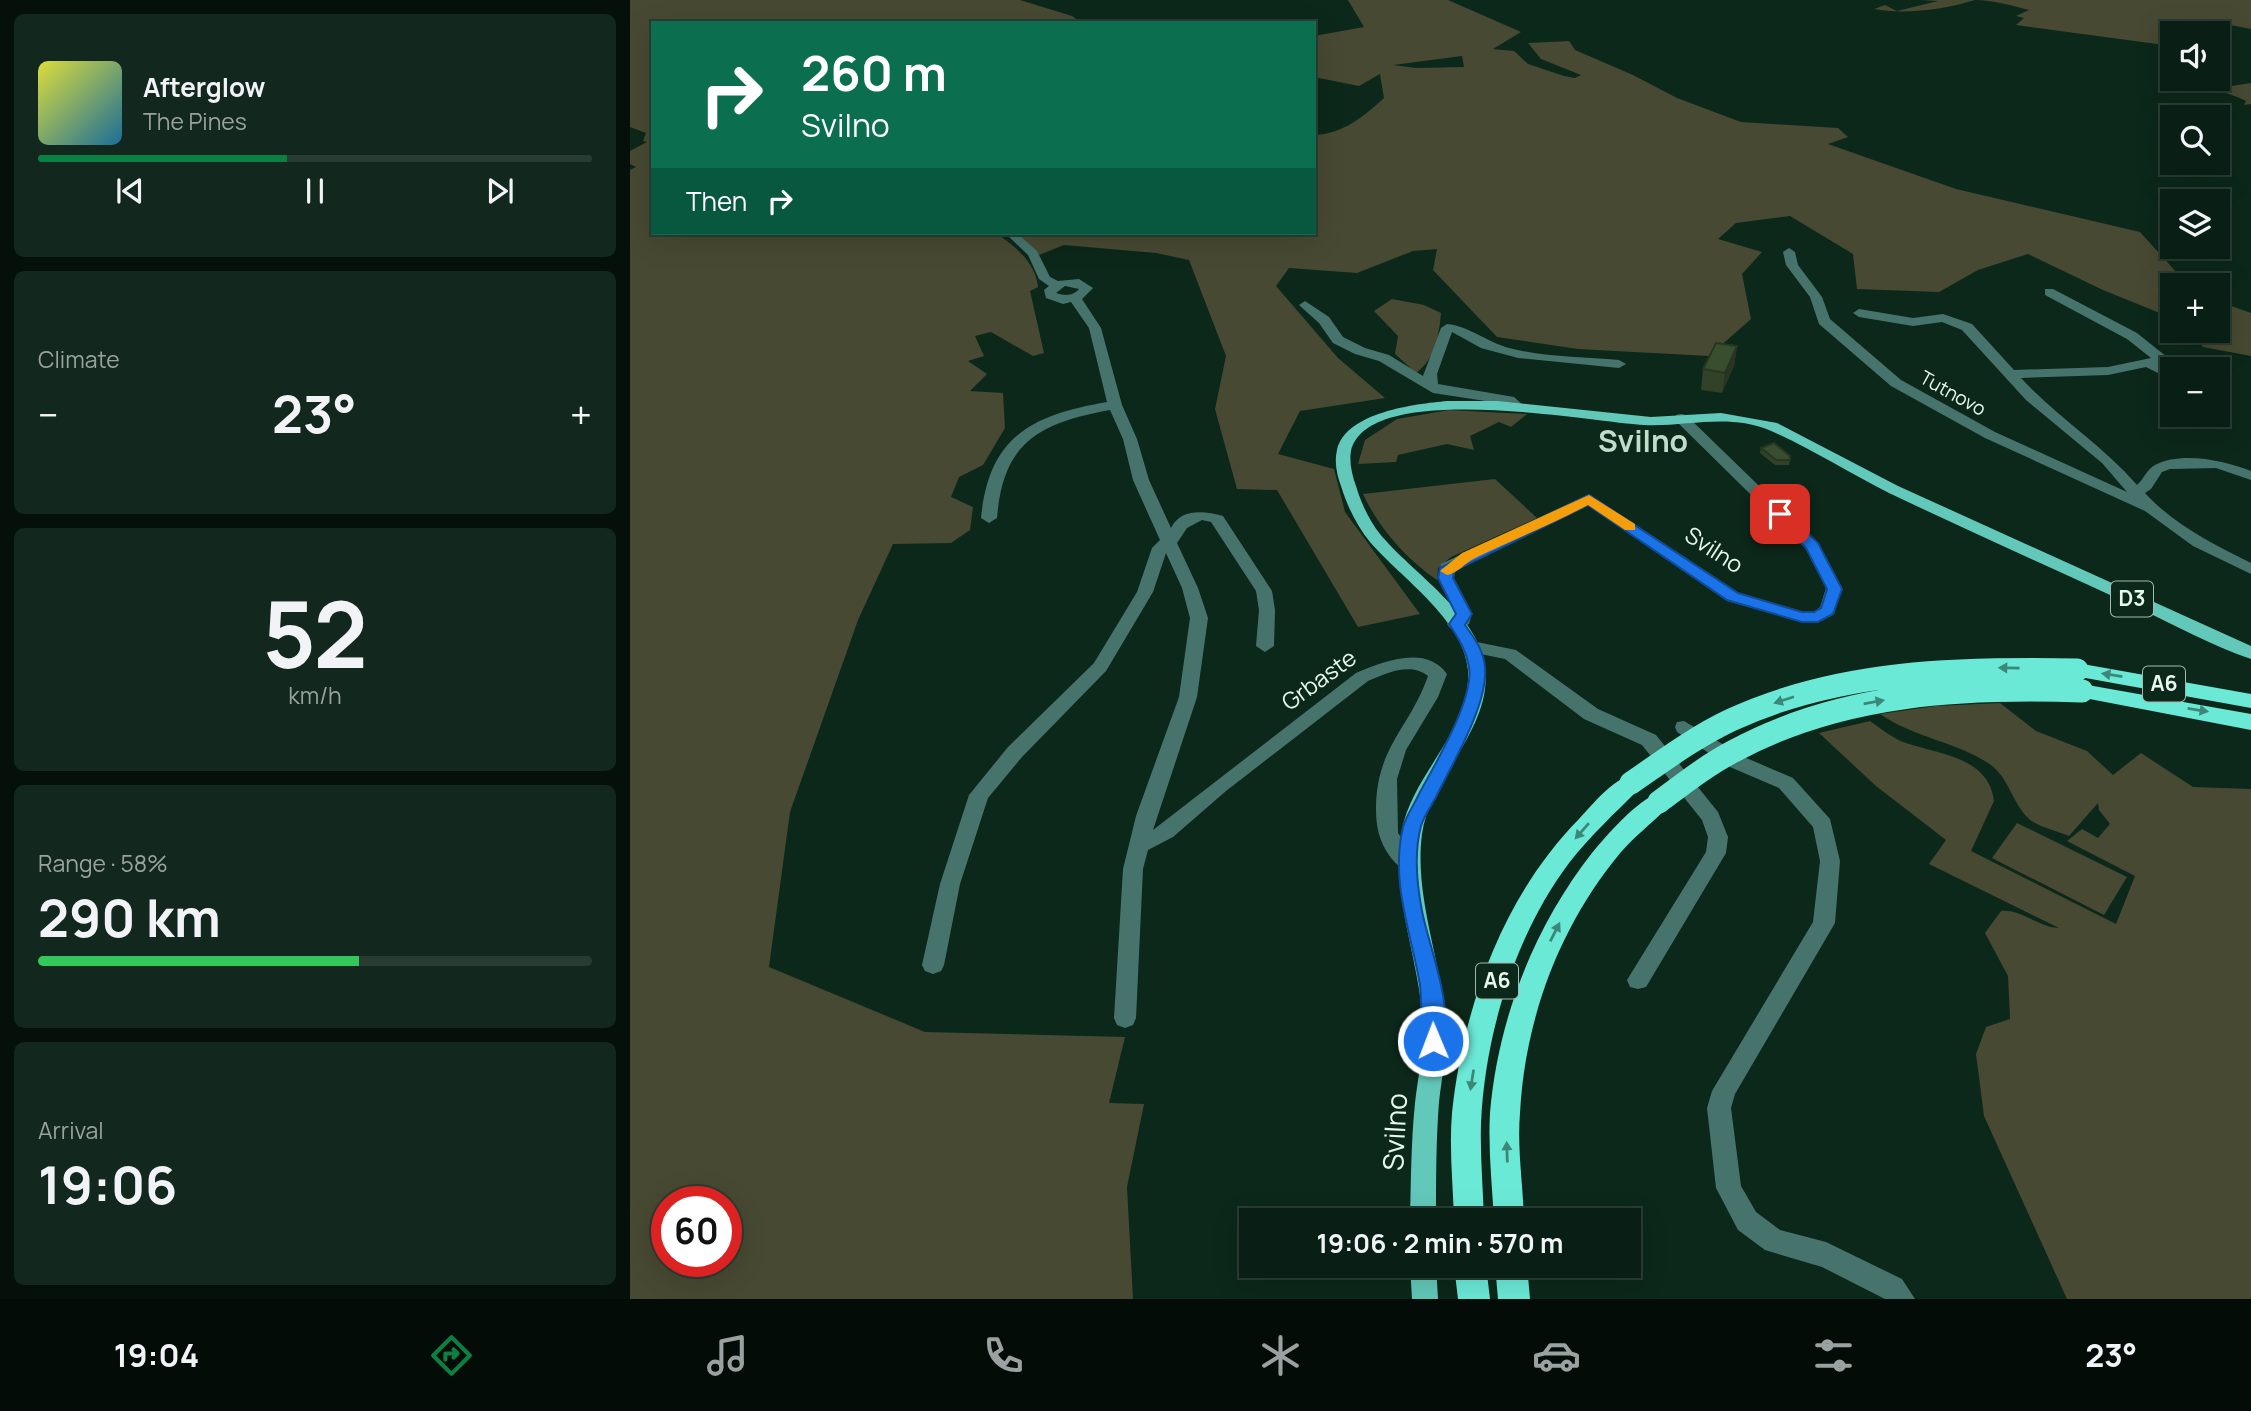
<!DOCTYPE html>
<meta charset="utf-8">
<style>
body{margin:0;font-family:Manrope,sans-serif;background:#12271d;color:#f1f3f6;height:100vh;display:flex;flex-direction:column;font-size:26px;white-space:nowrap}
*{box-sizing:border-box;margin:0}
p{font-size:23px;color:#99a2a0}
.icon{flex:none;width:38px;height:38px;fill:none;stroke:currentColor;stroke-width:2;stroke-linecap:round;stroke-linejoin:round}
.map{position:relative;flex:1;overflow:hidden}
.side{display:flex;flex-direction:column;gap:14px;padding:14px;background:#05100b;width:630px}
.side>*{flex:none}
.top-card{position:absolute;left:21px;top:21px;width:665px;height:214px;border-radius:0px;box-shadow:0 7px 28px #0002,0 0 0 2px #293c34;background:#0b6e4f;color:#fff;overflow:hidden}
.tools{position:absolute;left:1530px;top:21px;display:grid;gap:14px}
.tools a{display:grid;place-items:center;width:70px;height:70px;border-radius:0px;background:#091e14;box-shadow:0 7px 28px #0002,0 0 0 2px #293c34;font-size:35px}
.speed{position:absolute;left:21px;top:1186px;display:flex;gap:14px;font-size:35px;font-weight:700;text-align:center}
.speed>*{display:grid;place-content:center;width:91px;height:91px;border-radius:50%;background:#091e14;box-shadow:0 7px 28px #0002,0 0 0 2px #293c34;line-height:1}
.speed .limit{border:10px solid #d22;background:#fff;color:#111}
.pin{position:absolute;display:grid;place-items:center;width:60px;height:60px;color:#fff;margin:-30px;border-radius:14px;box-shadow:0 4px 10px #0006}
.me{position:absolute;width:77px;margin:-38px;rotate:359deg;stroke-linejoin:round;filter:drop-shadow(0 0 5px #0008)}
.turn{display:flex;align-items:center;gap:24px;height:147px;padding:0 35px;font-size:32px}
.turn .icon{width:91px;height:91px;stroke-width:2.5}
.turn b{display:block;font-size:49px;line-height:60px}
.then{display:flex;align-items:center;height:66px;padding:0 35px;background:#0003;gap:14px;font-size:26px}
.big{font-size:52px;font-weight:700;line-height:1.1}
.side .card{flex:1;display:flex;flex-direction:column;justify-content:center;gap:10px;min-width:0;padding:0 24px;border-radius:10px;background:#12271d}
.side .dial{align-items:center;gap:0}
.dial b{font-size:91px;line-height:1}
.song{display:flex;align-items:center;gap:21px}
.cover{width:84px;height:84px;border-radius:10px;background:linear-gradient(135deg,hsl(60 70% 55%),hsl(200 70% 35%))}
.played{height:7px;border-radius:4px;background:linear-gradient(90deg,#0b8043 45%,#293c34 45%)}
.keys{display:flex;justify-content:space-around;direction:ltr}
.heat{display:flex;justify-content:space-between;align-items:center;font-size:38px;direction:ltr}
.charge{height:10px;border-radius:5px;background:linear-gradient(90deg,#34c759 58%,#293c34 0)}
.trip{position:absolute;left:609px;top:1208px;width:402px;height:70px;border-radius:0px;background:#091e14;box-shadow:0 7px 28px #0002,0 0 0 2px #293c34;font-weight:700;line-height:70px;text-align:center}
.dock{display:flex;height:112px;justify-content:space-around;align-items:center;background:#040c08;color:#99a2a0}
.dock .icon{width:49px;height:49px}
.dock .active{color:#0b8043}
.dock b{font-size:32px;color:#f1f3f6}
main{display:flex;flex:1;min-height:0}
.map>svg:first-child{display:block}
.green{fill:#474932;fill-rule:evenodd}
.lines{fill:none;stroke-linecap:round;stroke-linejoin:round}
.minor{fill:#46746d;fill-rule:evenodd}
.major{fill:#62c8b9;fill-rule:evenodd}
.highway{fill:#6be9d7;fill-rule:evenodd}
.highway-bridge{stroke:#6be9d7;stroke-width:23}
.wall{fill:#314228}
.shaded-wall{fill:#283621}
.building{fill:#394d2f;stroke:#283621;stroke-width:2}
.oneway{fill:#3c8878}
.route{fill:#1a73e8;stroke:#114b97;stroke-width:2}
.slow{fill:#f59e0b}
.labels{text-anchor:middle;stroke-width:7;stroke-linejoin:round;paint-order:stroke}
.far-street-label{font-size:19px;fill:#e7f8ee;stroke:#0c281a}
.shield{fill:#0c281a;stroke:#a5baae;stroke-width:2}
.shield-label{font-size:21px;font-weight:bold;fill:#e7f8ee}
.street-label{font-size:23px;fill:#e7f8ee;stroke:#0c281a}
.near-street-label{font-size:28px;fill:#e7f8ee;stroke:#0c281a}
.district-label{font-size:30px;font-weight:bold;fill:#bedecb;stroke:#0c281a}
</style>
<main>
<section class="side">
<div class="card">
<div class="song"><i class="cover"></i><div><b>Afterglow</b><p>The Pines</p></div></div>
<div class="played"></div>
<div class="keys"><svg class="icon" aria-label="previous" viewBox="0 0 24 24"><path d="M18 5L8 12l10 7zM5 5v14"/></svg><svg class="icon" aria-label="pause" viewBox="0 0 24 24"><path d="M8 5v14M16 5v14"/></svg><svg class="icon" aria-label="next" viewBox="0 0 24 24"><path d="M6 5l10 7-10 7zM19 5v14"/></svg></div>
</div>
<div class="card"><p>Climate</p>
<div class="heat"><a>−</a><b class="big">23°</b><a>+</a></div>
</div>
<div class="card dial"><b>52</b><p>km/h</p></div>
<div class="card"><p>Range · 58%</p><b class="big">290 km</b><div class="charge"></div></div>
<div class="card"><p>Arrival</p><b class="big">19:06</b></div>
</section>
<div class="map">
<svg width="1621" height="1299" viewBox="0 0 1621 1299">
<rect width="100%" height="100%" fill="#0c281a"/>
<path class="green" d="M0 0H390L442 16 452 23H23V233H366C385 246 406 263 408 287L400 291 414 353 403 356 361 332 345 336 354 356 338 361 357 374 340 391 373 393 375 428 353 465 329 477 321 497 343 507 340 530 321 543 263 544 228 620 160 812 139 967 295 1032 495 1037 479 1103 514 1104 497 1187 503 1299H0V170L6 167 0 164V151L17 142 13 141 16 133 0 127ZM96 1202V1262H37V1202Z
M718 0H818L891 32 863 49 884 51 898 64 934 76 945 78 951 75 911 59 898 43 939 41 945 50 1003 75 1047 98 1111 122 1208 128 1218 137 1198 144 1326 189 1510 232 1558 285H1542V318L1473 290 1398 254 1348 270 1309 292 1227 289 1223 254 1160 216 1106 223 1088 239 1132 252 1112 274 1121 319 1079 356 948 349 867 337 803 270 807 249 783 251 727 273 659 268 646 286 708 358 755 398 670 411 648 454 704 469 715 512 790 614 728 627 647 490 607 489 585 409 596 356 559 260 526 253 434 245 409 255 387 233H684V135C713 134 733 117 754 98L750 74 729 86 684 77V36L734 27ZM832 56 834 67 786 68 763 65Z
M1291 0H1621V29L1600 25V31L1593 34 1569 23 1543 21 1548 23 1528 25 1570 33H1542V46L1386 25 1394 18 1386 16 1399 10C1384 6 1361 0 1345 0 1317 9 1275 15 1244 9L1255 5 1267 11 1308 1Z
M1551 79H1569L1588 88 1621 83V104L1614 105 1616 101C1594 90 1567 86 1543 87Z
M762 299 794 305 811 313C809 336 805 359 786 373L765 354 768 336 744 311Z
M1587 301 1621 313V356L1573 347 1563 331H1587Z
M819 410 897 414 881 427 869 422 840 436 844 450 817 444 768 455 766 462 728 464 735 440 767 419Z
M865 479 907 518 821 557 808 568 807 580C776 559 748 527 733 494Z
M1370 703 1406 731 1457 751 1483 775 1511 753 1563 787 1621 789V1299H1437L1354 1116 1346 1054 1356 1027 1380 1019 1378 976 1355 933 1371 911C1391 909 1410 928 1429 928L1299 864 1316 840 1246 786 1189 733 1240 721C1250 728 1261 737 1273 742 1306 754 1359 756 1364 801L1341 851 1486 924 1505 876 1437 841 1452 829 1468 838 1480 824 1469 810 1468 803 1439 836C1427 831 1408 827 1399 819 1382 803 1378 775 1358 763 1326 742 1285 738 1250 714L1306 706Z
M1387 823 1497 877 1474 915 1362 858Z"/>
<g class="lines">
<path class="minor" d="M375 233H387L407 251 420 277 428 281 449 279 463 288 452 299 471 328 492 405 507 439 519 480 541 528C551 508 574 511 593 516L642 591 645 610 644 646 635 652 626 646 629 610 626 591 581 522 572 520 557 528 547 543 568 588 578 618 567 697 523 830 726 673C752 662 796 644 817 674L808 697 776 750 767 779 768 833 788 862 785 868C773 872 766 865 759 855 749 841 746 826 746 809 746 747 780 728 798 676 780 662 757 673 738 681L596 791 543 837 518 850 513 869 506 1018 503 1025 495 1028 487 1025 484 1018 493 869 506 816 549 697 560 618 552 588 536 553 523 592 476 671 392 757 358 798 330 884 314 965 311 971 303 974 295 971 292 965 310 884 339 795 378 747 464 663 507 592 522 548 530 540 503 480 493 439 480 410C409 423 373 442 367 518L359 523 351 518C359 436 402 415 477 402L459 328 441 302 433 304 416 298 414 290 419 286 409 279 398 255ZM435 286 449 289C443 296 435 296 426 293Z
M1159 248 1165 252 1168 265 1192 297 1200 319 1271 380 1365 432 1497 492 1472 463 1396 400 1332 330 1312 322 1283 326 1229 317 1223 313 1229 309 1283 318 1313 314 1342 324 1384 370 1478 367 1521 358 1497 339 1415 295V289H1423L1507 333 1537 357V363L1530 364 1542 371V380L1516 367 1478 375 1391 378C1427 417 1472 445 1507 485 1514 479 1517 469 1525 465 1552 451 1595 461 1621 471V480L1586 468 1540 469 1532 472 1521 489 1515 493C1543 524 1583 544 1621 563V574L1563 546 1515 511 1355 438 1261 386 1189 324 1180 297 1156 265 1153 252Z
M675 301 699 317 713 337 735 348 759 355 793 376 811 328 817 324C839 326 857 342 879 348 914 357 952 357 989 360L996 364 989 368 888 358 851 348 822 332 807 374 808 384 884 397 894 406 887 410 875 404 803 393 749 361 725 354 703 343 689 323 669 305Z
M1587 399 1601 408V414L1596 415 1587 411Z
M1051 414 1056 415 1189 544 1212 588 1204 614 1188 622H1172L1097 601 958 505 825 570 824 578 842 614 839 624 826 630 820 628 817 624 826 614 808 578 811 564 959 494 1109 593 1172 612H1184L1190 607 1196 588 1176 549 1046 421V415Z
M842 641 886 650 968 709 1026 735 1088 812 1098 837 1096 853 1016 987 1008 989 1000 987 997 980 1076 852 1078 837 1072 820 1012 745 954 719 875 659 836 651 833 647 836 643Z
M1054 721 1114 757 1163 778 1200 819 1210 861 1205 923 1105 1094 1101 1108 1111 1186 1126 1212 1150 1230 1196 1242 1272 1279 1285 1299H1255L1192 1267 1135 1250 1108 1230 1086 1188 1077 1108 1082 1091 1183 922 1190 861 1183 827 1149 788 1100 767 1047 732 1045 727 1047 722Z"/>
<path class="major" d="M817 401H868L1021 417 1091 413 1147 423 1268 486 1621 646V659C1582 646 1543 624 1506 607 1424 569 1341 532 1259 493 1219 473 1180 448 1139 430 1098 413 1056 427 1014 425 962 422 738 379 721 451 719 462 722 475 726 486 731 503 739 520 750 534 782 573 848 613 855 667 863 729 800 775 792 834 784 897 811 958 815 1021 818 1048 812 1075 809 1102 806 1141 806 1181 806 1220H780C781 1181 781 1142 785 1103 788 1077 794 1051 793 1024 790 960 760 896 772 830 782 774 842 730 838 670 834 620 771 578 740 542 727 526 717 506 711 486 707 475 704 462 707 450 716 412 785 404 817 401Z
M780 1265H806L808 1299H782Z"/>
<path class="highway" d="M1447 663 1621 694V708L1439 675 1436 670 1439 665Z
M1452 684 1621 714V730L1444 696 1441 691 1444 686Z
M1001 775 1009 777 1013 783 1009 789C985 813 960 836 939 863 885 935 855 1034 851 1123 850 1155 853 1188 854 1220H824C823 1184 819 1148 822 1113 833 1008 873 896 949 819 963 804 982 780 1001 775Z
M1029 793 1037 796 1041 802 1037 808C1022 823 1005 836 991 852 930 925 895 1018 890 1113 887 1148 893 1184 894 1220H864C862 1184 858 1148 860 1113 868 1019 904 927 962 853 977 835 1007 800 1029 793Z
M824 1265H856L860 1299H828Z
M865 1265H897L900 1299H868Z"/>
<path class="highway-bridge" d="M1001 783C1033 761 1065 737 1101 720 1209 670 1329 668 1447 670
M1029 802C1053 784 1077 765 1104 751 1211 693 1333 687 1452 691"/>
</g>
<path class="wall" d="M1107 346 1104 366 1092 393 1071 390 1073 369Z
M1131 448 1160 460 1159 465H1145L1130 453Z"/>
<path class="shaded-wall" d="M1107 346 1104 366 1092 393 1095 373Z"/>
<path class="building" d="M1086 343 1107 346 1095 373 1073 369Z
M1144 443 1160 456V460H1146L1131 448Z"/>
<defs><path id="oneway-solid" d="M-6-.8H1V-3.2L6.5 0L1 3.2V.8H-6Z" transform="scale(1.75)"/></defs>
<g class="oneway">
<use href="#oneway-solid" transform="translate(1379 668) rotate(-179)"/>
<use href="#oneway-solid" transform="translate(1482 675) rotate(-171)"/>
<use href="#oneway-solid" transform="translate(1154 700) rotate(162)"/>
<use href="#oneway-solid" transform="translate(1244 702) rotate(-10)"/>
<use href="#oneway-solid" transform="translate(1568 710) rotate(9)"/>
<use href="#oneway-solid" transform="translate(952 831) rotate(131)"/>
<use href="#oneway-solid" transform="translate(925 932) rotate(-63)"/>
<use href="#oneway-solid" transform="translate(842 1080) rotate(99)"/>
<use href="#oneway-solid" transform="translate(877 1152) rotate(-92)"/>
</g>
<path class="route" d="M959 495 1108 593 1172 612H1184L1191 608 1197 589 1176 548 1143 514 1155 511 1188 543 1212 589 1203 614 1188 622H1172L1097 600 958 505 824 571 823 578 842 614 835 625C845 639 854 651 855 668 858 705 822 764 806 797 801 806 794 816 791 826 784 852 787 885 792 911 799 948 827 1013 810 1048L803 1050 795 1048C790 1036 792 1000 790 985 781 932 760 882 773 827 776 816 784 805 789 794 805 764 844 700 839 667 836 649 828 638 819 624L826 614 808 578 810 568Z"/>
<path class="slow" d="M959 495 1005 524V530H995L958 505C921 525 882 540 845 558 835 563 828 573 817 575L810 571 832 553Z"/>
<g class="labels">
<g class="far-street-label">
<text transform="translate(1323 393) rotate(29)" y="7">Tutnovo</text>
</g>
<g class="shield">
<rect x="1481" y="581.5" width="42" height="35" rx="5"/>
<rect x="1513" y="666.5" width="42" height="35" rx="5"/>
<rect x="846" y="963.5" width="42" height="35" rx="5"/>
</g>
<g class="shield-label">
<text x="1502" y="606">D3</text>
<text x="1534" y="691">A6</text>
<text x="867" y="988">A6</text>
</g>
<g class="street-label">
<text transform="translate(1084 550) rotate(33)" y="8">Svilno</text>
<text transform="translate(689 680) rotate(-36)" y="8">Grbaste</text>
</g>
<g class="near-street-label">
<text transform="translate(765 1132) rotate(-87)" y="10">Svilno</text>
</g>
<g class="district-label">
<text x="1013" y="452">Svilno</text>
</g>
</g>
</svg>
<div class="tools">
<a><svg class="icon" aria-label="sound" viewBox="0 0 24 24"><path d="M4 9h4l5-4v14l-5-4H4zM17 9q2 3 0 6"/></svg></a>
<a><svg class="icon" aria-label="search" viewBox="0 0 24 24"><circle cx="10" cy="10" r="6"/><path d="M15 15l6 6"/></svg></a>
<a><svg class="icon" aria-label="layers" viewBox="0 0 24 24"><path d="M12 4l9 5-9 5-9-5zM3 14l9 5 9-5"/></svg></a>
<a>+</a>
<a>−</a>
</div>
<div class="speed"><div class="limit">60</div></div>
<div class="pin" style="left:1150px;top:514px;background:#d93025"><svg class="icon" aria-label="arrive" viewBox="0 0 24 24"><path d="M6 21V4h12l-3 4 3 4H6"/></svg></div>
<svg class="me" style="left:803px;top:1041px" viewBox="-20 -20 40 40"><circle r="17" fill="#1a73e8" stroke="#fff" stroke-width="3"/><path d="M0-11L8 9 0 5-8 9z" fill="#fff"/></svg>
<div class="trip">19:06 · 2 min · 570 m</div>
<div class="top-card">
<div class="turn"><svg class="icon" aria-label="right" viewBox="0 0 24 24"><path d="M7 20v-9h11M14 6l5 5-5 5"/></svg><div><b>260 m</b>Svilno</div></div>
<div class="then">Then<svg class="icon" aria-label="right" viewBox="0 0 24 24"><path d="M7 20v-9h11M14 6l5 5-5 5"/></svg></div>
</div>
</div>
</main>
<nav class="dock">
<b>19:04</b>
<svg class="icon active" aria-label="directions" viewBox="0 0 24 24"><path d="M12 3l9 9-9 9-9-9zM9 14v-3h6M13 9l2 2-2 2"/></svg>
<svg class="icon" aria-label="music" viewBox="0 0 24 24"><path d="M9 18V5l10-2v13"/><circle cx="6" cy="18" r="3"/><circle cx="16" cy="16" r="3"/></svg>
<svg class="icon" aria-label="phone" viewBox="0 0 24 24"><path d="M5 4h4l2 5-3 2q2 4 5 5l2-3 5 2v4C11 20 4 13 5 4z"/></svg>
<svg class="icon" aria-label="climate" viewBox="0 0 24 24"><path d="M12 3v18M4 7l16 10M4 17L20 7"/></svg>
<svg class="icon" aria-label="car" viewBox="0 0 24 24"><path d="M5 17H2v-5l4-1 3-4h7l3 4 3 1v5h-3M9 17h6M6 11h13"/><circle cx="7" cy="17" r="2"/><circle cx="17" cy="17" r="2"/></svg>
<svg class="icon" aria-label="filters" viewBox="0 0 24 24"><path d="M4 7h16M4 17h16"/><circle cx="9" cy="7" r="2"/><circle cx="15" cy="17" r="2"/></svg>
<b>23°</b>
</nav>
